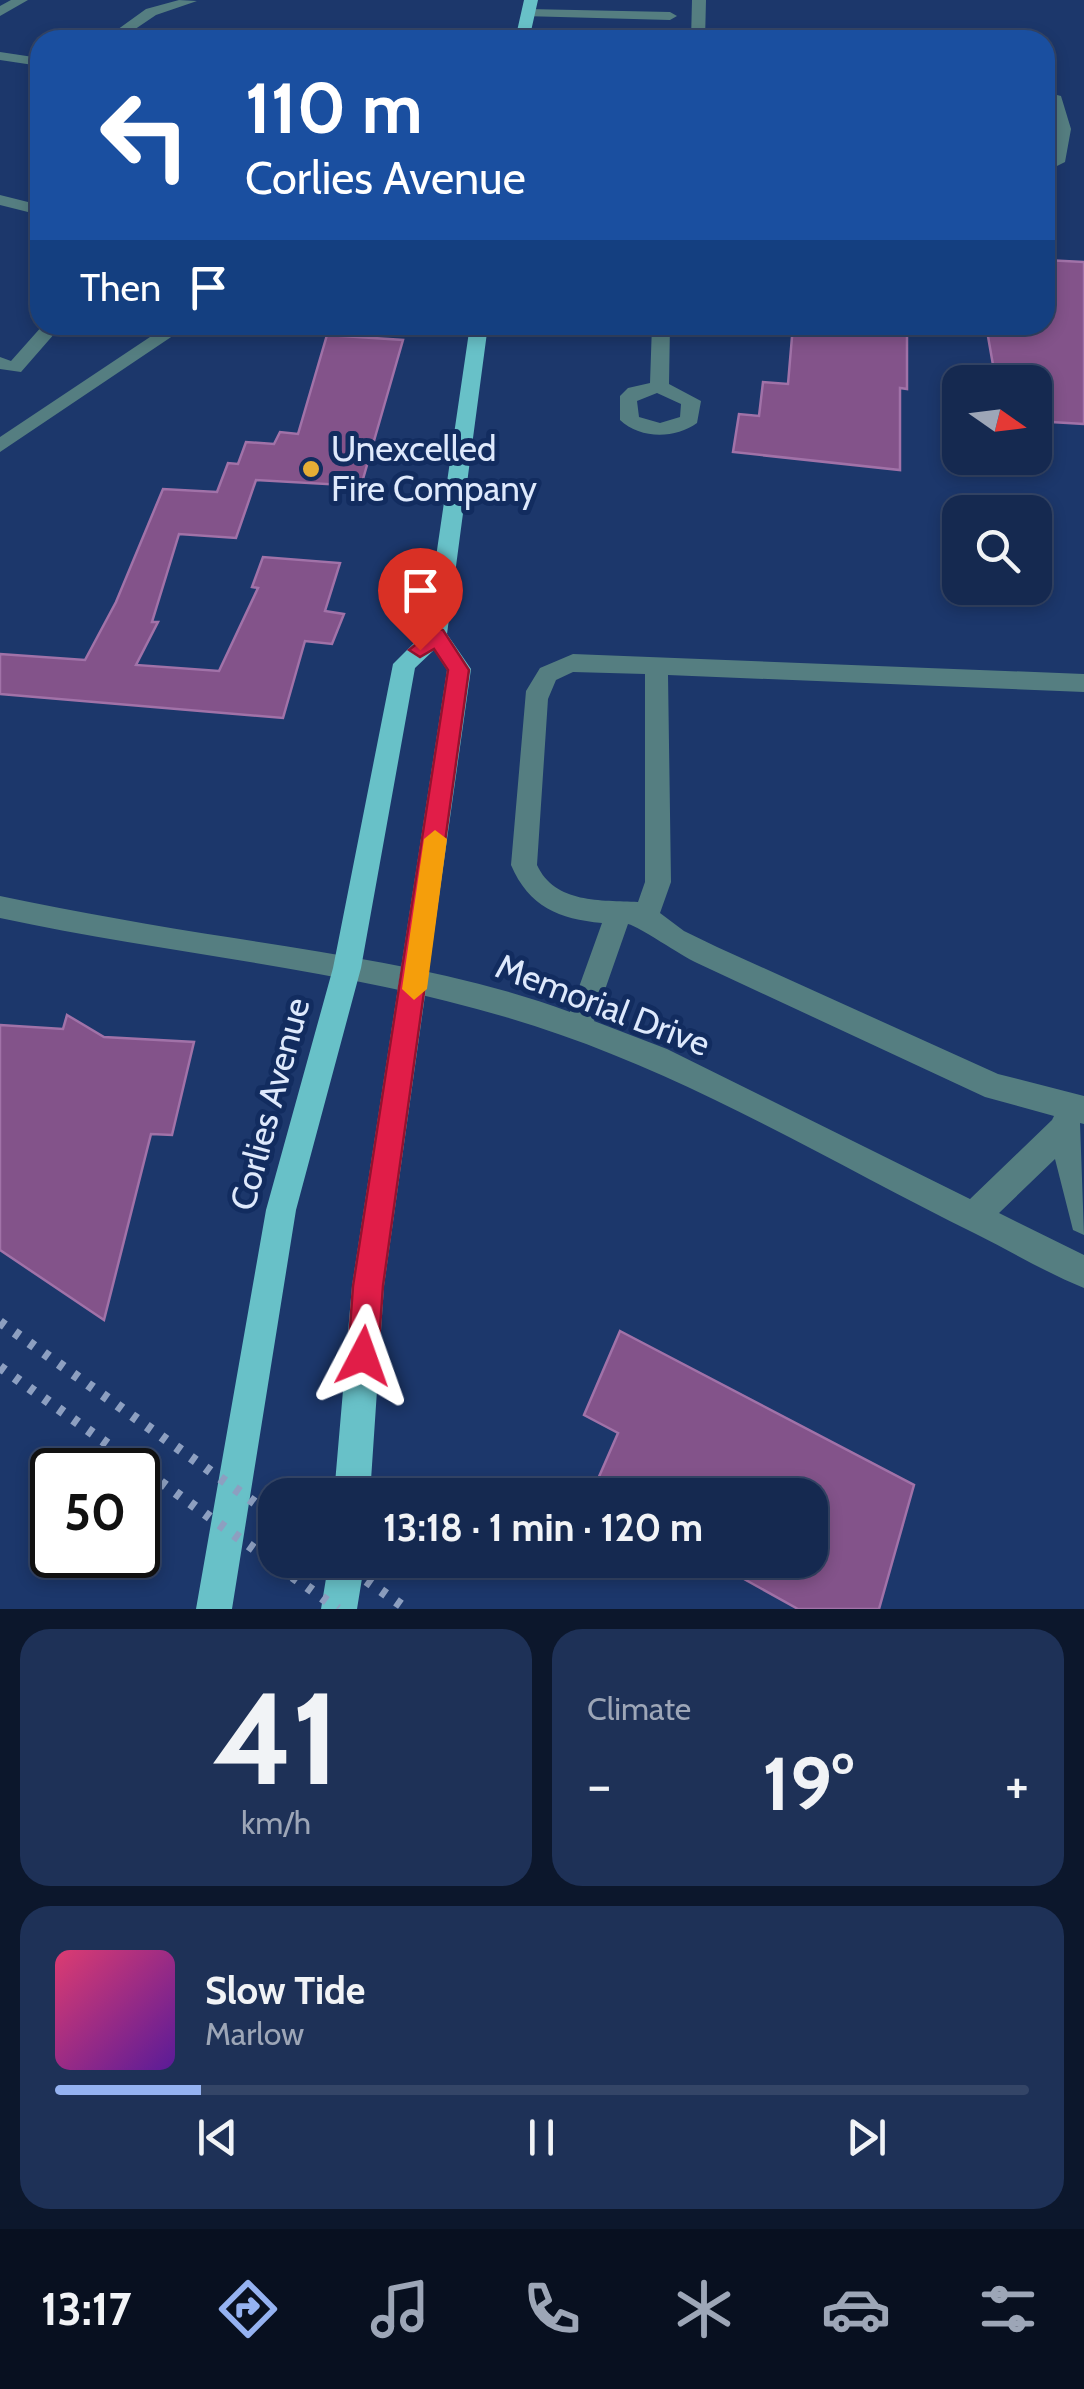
<!DOCTYPE html>
<meta charset="utf-8">
<style>
body{margin:0;font-family:Cabin,sans-serif;background:#1e3157;color:#f1f3f6;height:100vh;display:flex;flex-direction:column;font-size:38px;white-space:nowrap}
*{box-sizing:border-box;margin:0}
p{font-size:32px;color:#9da6b7}
.icon{flex:none;width:55px;height:55px;fill:none;stroke:currentColor;stroke-width:2;stroke-linecap:round;stroke-linejoin:round}
.map{position:relative;height:1609px;overflow:hidden}
.details{display:flex;flex-direction:column;gap:20px;padding:20px;background:#0c172c;flex:1}
.details>*{flex:none}
.hud{position:absolute;left:30px;top:30px;width:1025px;height:305px;border-radius:30px;box-shadow:0 5px 15px #0003,0 0 0 2px #344567;background:#1a4fa0;color:#fff;overflow:hidden}
.needle{width:65px;rotate:104deg}
.buttons{position:absolute;left:942px;top:365px;display:grid;gap:20px}
.buttons a{display:grid;place-items:center;width:110px;height:110px;border-radius:20px;background:#152950;box-shadow:0 5px 15px #0003,0 0 0 2px #344567;font-size:50px}
.speed{position:absolute;left:30px;top:1448px;display:flex;gap:20px;font-size:50px;font-weight:700;text-align:center}
.speed>*{display:grid;place-content:center;width:130px;height:130px;border-radius:50%;background:#152950;box-shadow:0 5px 15px #0003,0 0 0 2px #344567;line-height:1}
.speed .limit{border:5px solid #111;border-radius:15px;background:#fff;color:#111}
.pin{position:absolute;display:grid;place-items:center;width:85px;height:85px;color:#fff;margin:-102px -42px;border-radius:50% 50% 50% 0;rotate:-45deg;box-shadow:0 0 10px #0007}
.pin .icon{rotate:45deg}
.me{position:absolute;width:110px;margin:-55px;rotate:4deg;stroke-linejoin:round;filter:drop-shadow(0 0 8px #0008)}
.turn{display:flex;align-items:center;gap:35px;height:210px;padding:0 50px;font-size:45px}
.turn .icon{width:130px;height:130px;stroke-width:2.5}
.turn b{display:block;font-size:70px;line-height:85px}
.then{display:flex;align-items:center;height:95px;padding:0 50px;background:#0003;gap:20px;font-size:38px}
.big{font-size:75px;font-weight:800;line-height:1.1}
.details .tile{flex:1;display:flex;flex-direction:column;justify-content:center;gap:15px;min-width:0;padding:0 35px;border-radius:30px;background:#1e3157}
.details .dial{align-items:center;gap:0}
.dial b{font-size:130px;line-height:1}
.song{display:flex;align-items:center;gap:30px}
.cover{width:120px;height:120px;border-radius:15px;background:linear-gradient(135deg,hsl(340 70% 55%),hsl(270 70% 35%))}
.played{height:10px;border-radius:5px;background:linear-gradient(90deg,#95b2f1 15%,#344567 15%)}
.keys{display:flex;justify-content:space-around;direction:ltr}
.heat{display:flex;justify-content:space-between;align-items:center;font-size:55px;direction:ltr}
.details .tiles{flex:1;display:grid;gap:20px;grid-template-columns:1fr 1fr}
.tile:last-child{grid-column:span 2}
.trip{position:absolute;left:258px;top:1478px;width:570px;height:100px;border-radius:30px;background:#152950;box-shadow:0 5px 15px #0003,0 0 0 2px #344567;font-weight:800;line-height:100px;text-align:center}
.tab-bar{display:flex;height:160px;justify-content:space-around;align-items:center;background:#081020;color:#9da6b7}
.tab-bar .icon{width:70px;height:70px}
.tab-bar .selected{color:#95b2f1}
.tab-bar b{font-size:45px;color:#f1f3f6}
.map>svg:first-child{display:block}
.building{fill:#83538a;stroke:#a172a8;stroke-width:2.5}
.lines{fill:none;stroke-linecap:round;stroke-linejoin:round}
.minor{fill:#557e81;fill-rule:evenodd}
.major{fill:#68c1c8;fill-rule:evenodd}
.rail{stroke:#8d9fc0;stroke-width:10;stroke-dasharray:6 12;stroke-linecap:butt}
.route{fill:#e11d48;stroke:#92132f;stroke-width:2.5}
.slow{fill:#f59e0b}
.poi-dot{fill:#e5ad35;stroke:#122c5f;stroke-width:4}
.labels{text-anchor:middle;stroke-width:10;stroke-linejoin:round;paint-order:stroke}
.poi-label{font-size:35px;fill:#dee9fc;stroke:#122c5f;text-anchor:start}
.street-label{font-size:35px;fill:#dee9fc;stroke:#122c5f}
</style>
<div class="map">
<svg width="1084" height="1609" viewBox="0 0 1084 1609">
<rect width="100%" height="100%" fill="#1c376b"/>
<path class="building" d="M1045 260 1084 262V424L1035 421V382H996L986 325H1045Z
M793 325 907 327V389L900 388V470L733 452 739 414 759 416 763 382 788 384Z
M327 335 403 340 361 486 256 480 236 538 179 534 152 622H158L136 665 219 671 258 588 252 587 263 557 340 563 325 611 344 614 332 644 305 641 283 718 0 694V654L85 660 116 602 163 489 217 492 228 463 238 464 246 442 274 444 280 432 298 434Z
M67 1015 104 1037 194 1042 172 1135 151 1134 104 1320 0 1250V1025L63 1029Z
M620 1331 914 1485 879 1609H798L710 1560H810V1495H591L618 1433 584 1415Z"/>
<g class="lines">
<path class="minor" d="M11 0H28L0 16V6Z
M179 0 197 1 156 15 119 40H103L146 9Z
M692 0H706L705 40H691Z
M528 9 670 12 677 16 670 20 523 16V10Z
M0 52 40 58V66L0 60Z
M1045 92 1061 96 1071 129 1065 162 1045 172 1055 129Z
M0 195 40 205V215L0 205Z
M43 325H62L21 372 0 369V357L11 361Z
M168 325H189L0 452V437Z
M652 325H670L669 384 701 401 697 423C675 439 640 439 620 420V396L628 388 650 383ZM657 393 681 404 680 417 660 423 639 417 637 401Z
M573 654 1084 674V692L668 675 671 882 660 913 684 931 717 947 998 1074 1084 1096V1124L1080 1123 1084 1235 1073 1230 1055 1159 999 1213 1084 1255V1288C1047 1273 1012 1252 976 1234 840 1167 705 1085 561 1035 381 971 186 958 0 918V896C78 912 155 926 234 938 346 956 462 972 570 1012L602 923C559 919 529 907 511 865L526 691 540 668ZM573 672 645 674V882L638 902C601 900 555 904 537 865L548 699 556 680ZM628 924C640 927 680 955 697 963L985 1097 1054 1116 1052 1120 970 1199 667 1049 594 1021Z"/>
<path class="major" d="M524 0H538L529 40H515Z
M470 325H488L447 634 471 669 384 1286 370 1495H334L352 1286 447 670 434 650 415 668 361 968 296 1210 232 1609H196L266 1210 333 968 393 664 425 632Z
M329 1560H365L357 1609H321Z"/>
<path class="rail" d="M0 1322 275 1517
M0 1367 338 1609
M337 1560 407 1609"/>
</g>
<path class="route" d="M436 628 443 630 469 670 383 1286 378 1356 373 1366 363 1371 352 1366 348 1356 353 1286 448 670 434 649 420 657 409 650Z"/>
<path class="slow" d="M435 830 447 839 427 989 414 1000 402 989 424 839Z"/>
<circle class="poi-dot" cx="311" cy="469" r="10"/>
<g class="labels">
<g class="poi-label">
<text x="331" y="461">Unexcelled<tspan x="331" dy="40">Fire Company</tspan></text>
</g>
<g class="street-label">
<text transform="translate(603 1005) rotate(21)" y="12">Memorial Drive</text>
<text transform="translate(270 1104) rotate(-75)" y="12">Corlies Avenue</text>
</g>
</g>
</svg>
<div class="buttons">
<a><svg class="needle" viewBox="-14 -14 28 28"><path d="M0-13l5 13h-10z" fill="#e53935"/><path d="M0 13l5-13h-10z" fill="#9da6b7"/></svg></a>
<a><svg class="icon" aria-label="search" viewBox="0 0 24 24"><circle cx="10" cy="10" r="6"/><path d="M15 15l6 6"/></svg></a>
</div>
<div class="speed"><div class="limit">50</div></div>
<div class="pin" style="left:420px;top:650px;background:#d93025"><svg class="icon" aria-label="arrive" viewBox="0 0 24 24"><path d="M6 21V4h12l-3 4 3 4H6"/></svg></div>
<svg class="me" style="left:363px;top:1356px" viewBox="-20 -20 40 40"><path d="M0-17L14 15 0 8-14 15z" fill="#e11d48" stroke="#fff" stroke-width="4"/></svg>
<div class="trip">13:18 · 1 min · 120 m</div>
<div class="hud">
<div class="turn"><svg class="icon" aria-label="left" viewBox="0 0 24 24"><path d="M17 20v-9H6M10 6l-5 5 5 5"/></svg><div><b>110 m</b>Corlies Avenue</div></div>
<div class="then">Then<svg class="icon" aria-label="arrive" viewBox="0 0 24 24"><path d="M6 21V4h12l-3 4 3 4H6"/></svg></div>
</div>
</div>
<section class="details">
<div class="tiles">
<div class="tile dial"><b>41</b><p>km/h</p></div>
<div class="tile"><p>Climate</p>
<div class="heat"><a>−</a><b class="big">19°</b><a>+</a></div>
</div>
<div class="tile">
<div class="song"><i class="cover"></i><div><b>Slow Tide</b><p>Marlow</p></div></div>
<div class="played"></div>
<div class="keys"><svg class="icon" aria-label="previous" viewBox="0 0 24 24"><path d="M18 5L8 12l10 7zM5 5v14"/></svg><svg class="icon" aria-label="pause" viewBox="0 0 24 24"><path d="M8 5v14M16 5v14"/></svg><svg class="icon" aria-label="next" viewBox="0 0 24 24"><path d="M6 5l10 7-10 7zM19 5v14"/></svg></div>
</div>
</div>
</section>
<nav class="tab-bar">
<b>13:17</b>
<svg class="icon selected" aria-label="directions" viewBox="0 0 24 24"><path d="M12 3l9 9-9 9-9-9zM9 14v-3h6M13 9l2 2-2 2"/></svg>
<svg class="icon" aria-label="music" viewBox="0 0 24 24"><path d="M9 18V5l10-2v13"/><circle cx="6" cy="18" r="3"/><circle cx="16" cy="16" r="3"/></svg>
<svg class="icon" aria-label="phone" viewBox="0 0 24 24"><path d="M5 4h4l2 5-3 2q2 4 5 5l2-3 5 2v4C11 20 4 13 5 4z"/></svg>
<svg class="icon" aria-label="climate" viewBox="0 0 24 24"><path d="M12 3v18M4 7l16 10M4 17L20 7"/></svg>
<svg class="icon" aria-label="car" viewBox="0 0 24 24"><path d="M5 17H2v-5l4-1 3-4h7l3 4 3 1v5h-3M9 17h6M6 11h13"/><circle cx="7" cy="17" r="2"/><circle cx="17" cy="17" r="2"/></svg>
<svg class="icon" aria-label="filters" viewBox="0 0 24 24"><path d="M4 7h16M4 17h16"/><circle cx="9" cy="7" r="2"/><circle cx="15" cy="17" r="2"/></svg>
</nav>
